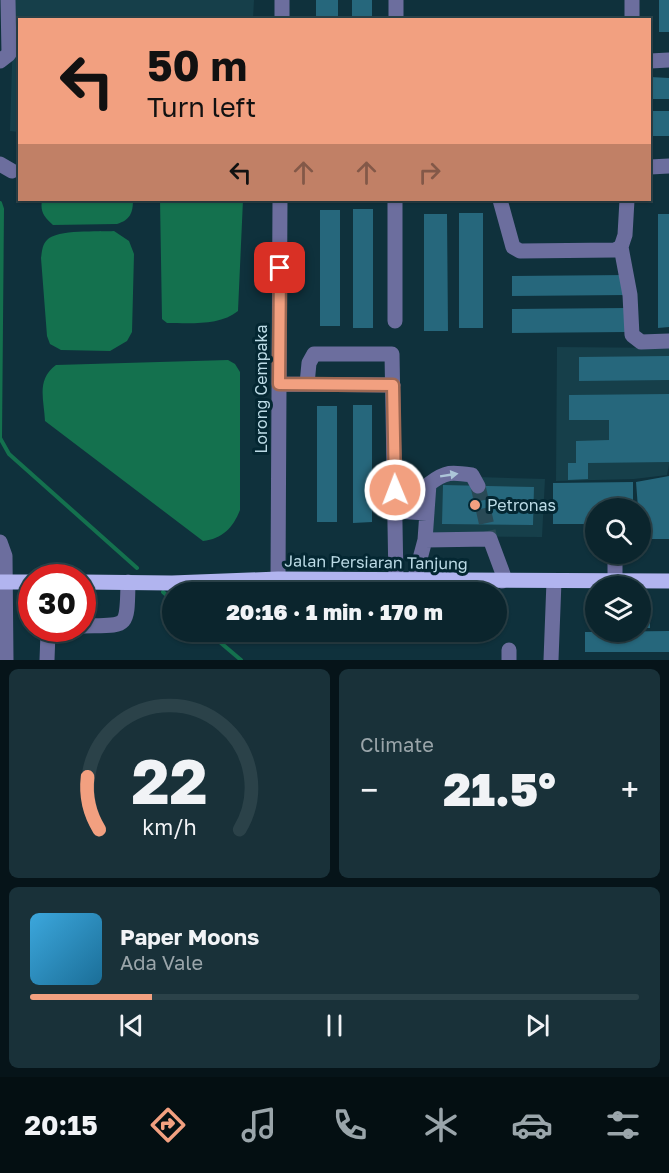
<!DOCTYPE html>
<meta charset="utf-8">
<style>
body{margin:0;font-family:"Golos Text",sans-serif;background:#193139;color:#f1f3f6;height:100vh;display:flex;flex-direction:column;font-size:22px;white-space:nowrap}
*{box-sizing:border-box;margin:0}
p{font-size:20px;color:#9aa5aa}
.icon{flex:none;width:33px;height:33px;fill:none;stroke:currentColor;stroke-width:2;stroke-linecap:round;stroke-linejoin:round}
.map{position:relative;height:660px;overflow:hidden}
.drawer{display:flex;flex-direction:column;gap:9px;padding:9px;background:#061419;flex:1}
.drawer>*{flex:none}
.guide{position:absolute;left:18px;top:18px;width:633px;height:183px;border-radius:0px;box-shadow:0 2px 4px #0004,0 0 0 2px #2b4249;background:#f2a080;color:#111;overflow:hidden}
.buttons{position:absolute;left:585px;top:498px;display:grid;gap:12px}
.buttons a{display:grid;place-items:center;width:66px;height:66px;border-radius:50%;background:#0b252d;box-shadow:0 2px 4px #0004,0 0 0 2px #2b4249;font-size:30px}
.speed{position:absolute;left:18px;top:564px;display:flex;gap:12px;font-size:30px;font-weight:700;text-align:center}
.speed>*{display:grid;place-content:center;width:78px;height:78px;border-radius:50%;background:#0b252d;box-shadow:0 2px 4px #0004,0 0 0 2px #2b4249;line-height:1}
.speed .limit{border:9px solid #d22;background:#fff;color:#111}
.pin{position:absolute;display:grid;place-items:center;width:51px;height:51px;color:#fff;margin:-26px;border-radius:12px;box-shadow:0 3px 9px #0006}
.me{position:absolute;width:66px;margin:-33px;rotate:359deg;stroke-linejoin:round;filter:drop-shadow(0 0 4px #0008)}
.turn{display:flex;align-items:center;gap:21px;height:126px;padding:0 30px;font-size:27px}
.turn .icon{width:78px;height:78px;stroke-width:2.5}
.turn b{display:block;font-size:42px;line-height:51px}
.lanes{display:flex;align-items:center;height:57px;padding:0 30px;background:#0003;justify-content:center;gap:30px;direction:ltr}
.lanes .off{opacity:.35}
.big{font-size:45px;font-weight:800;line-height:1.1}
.drawer .tile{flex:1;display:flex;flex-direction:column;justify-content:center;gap:9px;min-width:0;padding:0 21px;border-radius:9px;background:#193139}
.drawer .dial{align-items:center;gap:0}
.dial svg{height:156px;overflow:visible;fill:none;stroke:#2b4249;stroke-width:7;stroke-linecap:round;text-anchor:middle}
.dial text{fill:#f1f3f6;stroke:none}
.song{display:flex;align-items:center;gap:18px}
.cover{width:72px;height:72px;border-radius:9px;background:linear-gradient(135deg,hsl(200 70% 55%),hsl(200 70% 35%))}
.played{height:6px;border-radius:3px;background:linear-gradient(90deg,#f2a080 20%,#2b4249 20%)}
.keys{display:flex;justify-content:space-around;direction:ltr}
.heat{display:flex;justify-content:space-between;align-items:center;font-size:33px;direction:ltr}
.drawer .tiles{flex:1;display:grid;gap:9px;grid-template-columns:1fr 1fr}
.tile:last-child{grid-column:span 2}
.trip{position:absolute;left:162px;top:582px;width:345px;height:60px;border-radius:30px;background:#0b252d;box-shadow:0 2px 4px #0004,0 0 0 2px #2b4249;font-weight:800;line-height:60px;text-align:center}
.tab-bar{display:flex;height:96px;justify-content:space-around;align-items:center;background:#040f12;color:#9aa5aa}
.tab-bar .icon{width:42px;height:42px}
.tab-bar .selected{color:#f2a080}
.tab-bar b{font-size:27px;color:#f1f3f6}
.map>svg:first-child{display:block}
.built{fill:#163f4a}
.water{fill:#14714e}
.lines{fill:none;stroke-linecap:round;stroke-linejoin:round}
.stream{stroke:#14714e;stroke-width:4}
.building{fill:#26677c}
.minor-tunnel{stroke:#294a56;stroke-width:15;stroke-dasharray:15 8;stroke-linecap:butt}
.minor{stroke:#6c6e9e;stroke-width:15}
.major{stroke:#b1b4ef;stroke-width:15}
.oneway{fill:#acc5d8}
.route-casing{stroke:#9d6853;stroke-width:15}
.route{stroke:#f2a080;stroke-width:10}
.poi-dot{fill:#f2a080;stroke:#042732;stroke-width:2}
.labels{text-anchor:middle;stroke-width:6;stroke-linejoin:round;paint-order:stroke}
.street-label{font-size:16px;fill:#bcdbe6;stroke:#042732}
.poi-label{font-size:16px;fill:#bcdbe6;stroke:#042732;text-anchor:start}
</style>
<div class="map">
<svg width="669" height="660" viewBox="0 0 669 660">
<rect width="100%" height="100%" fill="#0f313c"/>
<path class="built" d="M14 0H254L253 19 20 20 19 132 10 131Z
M557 347 669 348V464L667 475 634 479 556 481Z
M445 476 545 479 542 537 429 536 432 486Z"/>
<path class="water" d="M42 200H133C133 213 130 220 117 224L53 225C44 217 40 212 42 200Z
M160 200H243L238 311C220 326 189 323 167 323L162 319Z
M114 231 129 241 134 254 132 332 127 341 110 351 61 350 50 344 47 336 41 258C42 252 42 245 47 240 57 229 99 232 114 231Z
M228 360 235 364 240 372V510C233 528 222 539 203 541L45 421C44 399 36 380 56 365Z"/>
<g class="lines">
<path class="stream" d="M0 203 2 209 0 438 9 454 137 568
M163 592 172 600
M208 632 241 660"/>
</g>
<path class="building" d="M316 0H338V20H316Z
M352 0H372V20H352Z
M659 0H669V32H659Z
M650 77 669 78V99H650Z
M650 111H669V136H650Z
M353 209H373V328H353Z
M320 210H340V326H320Z
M459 213H483V328H459Z
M424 214H447L448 331H424Z
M658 214H669V327L658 328Z
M627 275V295L512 296V276Z
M626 308V332L512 333V309Z
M669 356V380L579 381V357Z
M669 394V462L588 463V479L568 480V463H576V441L609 440V420H569V395Z
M353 405H372V522L353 523Z
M317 406H337V522H317Z
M669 476V539H641L640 508H638L636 482Z
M633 482V508H596V524H553V483Z
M443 485 534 487 533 525 442 524Z
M640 606H650V628H640Z
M591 607H596V628H591Z
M669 631V652H585V632Z"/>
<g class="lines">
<path class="minor-tunnel" d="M478 486 490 539"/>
<path class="minor" d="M396 0V20
M632 0V20
M282 20V0
M0 61 9 54 8 0
M650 61 669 60
M0 164 12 171
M650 167 669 166
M395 200V321
M500 200 513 247 520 251 615 250 621 247 625 235 627 200
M621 247 630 295 632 335 641 342 669 341
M279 384 393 385
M307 384 309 363 314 354H392L396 581
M395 511 427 513
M425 540 490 539 503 574 502 581
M0 542 5 556 6 660
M278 579 280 200
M414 581 425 540 429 484C446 471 452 472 472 475L478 486
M615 581V554
M82 626C129 625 127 630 128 582
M509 650V660
M47 660 48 633 51 628
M551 660 554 581"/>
<path class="major" d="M0 582H32
M82 582 172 583 278 579 669 581"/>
</g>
<defs><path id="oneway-solid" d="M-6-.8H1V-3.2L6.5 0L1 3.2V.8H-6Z" transform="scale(1.5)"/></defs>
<use class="oneway" href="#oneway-solid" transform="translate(449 475) rotate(-9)"/>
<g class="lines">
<g class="route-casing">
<path id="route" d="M280 268 279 384 393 385 395 490"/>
</g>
<use href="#route" class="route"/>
</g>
<circle class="poi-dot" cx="475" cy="505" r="6"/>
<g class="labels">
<g class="street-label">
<text transform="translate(261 389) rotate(-90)" y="6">Lorong Cempaka</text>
<text transform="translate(376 562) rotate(1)" y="6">Jalan Persiaran Tanjung</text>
</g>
<g class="poi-label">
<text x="487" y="511">Petronas</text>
</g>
</g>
</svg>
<div class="buttons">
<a><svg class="icon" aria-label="search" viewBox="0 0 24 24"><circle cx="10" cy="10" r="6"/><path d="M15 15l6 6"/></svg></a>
<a><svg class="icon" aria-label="layers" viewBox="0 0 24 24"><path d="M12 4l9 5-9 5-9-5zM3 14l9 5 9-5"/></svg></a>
</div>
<div class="speed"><div class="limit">30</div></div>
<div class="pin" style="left:280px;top:268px;background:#d93025"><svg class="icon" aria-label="arrive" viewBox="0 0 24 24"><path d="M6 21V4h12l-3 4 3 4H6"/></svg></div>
<svg class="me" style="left:395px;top:490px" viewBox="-20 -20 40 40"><circle r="17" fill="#f2a080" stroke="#fff" stroke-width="3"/><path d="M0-11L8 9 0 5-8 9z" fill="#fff"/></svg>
<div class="trip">20:16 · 1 min · 170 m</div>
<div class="guide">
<div class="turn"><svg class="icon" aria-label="left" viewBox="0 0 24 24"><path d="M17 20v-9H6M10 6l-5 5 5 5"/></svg><div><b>50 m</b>Turn left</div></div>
<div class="lanes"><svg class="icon" aria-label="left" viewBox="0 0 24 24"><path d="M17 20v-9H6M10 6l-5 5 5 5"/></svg><svg class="icon off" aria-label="ahead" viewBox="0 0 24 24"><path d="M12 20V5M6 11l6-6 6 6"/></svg><svg class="icon off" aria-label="ahead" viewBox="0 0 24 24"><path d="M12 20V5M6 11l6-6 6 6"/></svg><svg class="icon off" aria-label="right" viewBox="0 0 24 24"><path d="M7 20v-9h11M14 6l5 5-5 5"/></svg></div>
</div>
</div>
<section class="drawer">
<div class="tiles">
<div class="tile dial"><svg viewBox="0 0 100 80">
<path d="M14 69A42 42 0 1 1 86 69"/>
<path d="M14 69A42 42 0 0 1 8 42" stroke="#f2a080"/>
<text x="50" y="56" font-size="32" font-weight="700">22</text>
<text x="50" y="72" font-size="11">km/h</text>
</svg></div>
<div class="tile"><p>Climate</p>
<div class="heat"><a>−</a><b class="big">21.5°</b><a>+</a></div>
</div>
<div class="tile">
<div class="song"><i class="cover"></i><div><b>Paper Moons</b><p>Ada Vale</p></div></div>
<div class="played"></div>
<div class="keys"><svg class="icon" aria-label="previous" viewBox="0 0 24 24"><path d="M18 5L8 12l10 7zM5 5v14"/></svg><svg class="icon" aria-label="pause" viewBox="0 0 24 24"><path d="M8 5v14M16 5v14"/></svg><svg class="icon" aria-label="next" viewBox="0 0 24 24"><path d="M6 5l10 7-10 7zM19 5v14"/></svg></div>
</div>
</div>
</section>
<nav class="tab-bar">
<b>20:15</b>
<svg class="icon selected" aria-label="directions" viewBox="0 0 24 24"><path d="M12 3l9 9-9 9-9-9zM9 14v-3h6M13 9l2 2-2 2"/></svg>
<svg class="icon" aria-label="music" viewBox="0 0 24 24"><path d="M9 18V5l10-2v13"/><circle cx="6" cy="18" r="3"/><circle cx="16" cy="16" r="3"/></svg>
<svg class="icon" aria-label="phone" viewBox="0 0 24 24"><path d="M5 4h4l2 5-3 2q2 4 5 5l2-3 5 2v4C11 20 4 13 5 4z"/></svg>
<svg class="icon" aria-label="climate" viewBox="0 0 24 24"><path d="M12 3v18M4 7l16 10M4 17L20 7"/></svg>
<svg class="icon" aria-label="car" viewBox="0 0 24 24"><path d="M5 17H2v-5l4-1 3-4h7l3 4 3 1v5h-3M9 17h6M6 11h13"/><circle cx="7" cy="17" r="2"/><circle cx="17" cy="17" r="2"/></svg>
<svg class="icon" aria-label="filters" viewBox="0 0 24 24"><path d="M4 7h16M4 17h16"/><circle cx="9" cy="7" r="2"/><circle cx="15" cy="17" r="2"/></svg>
</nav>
